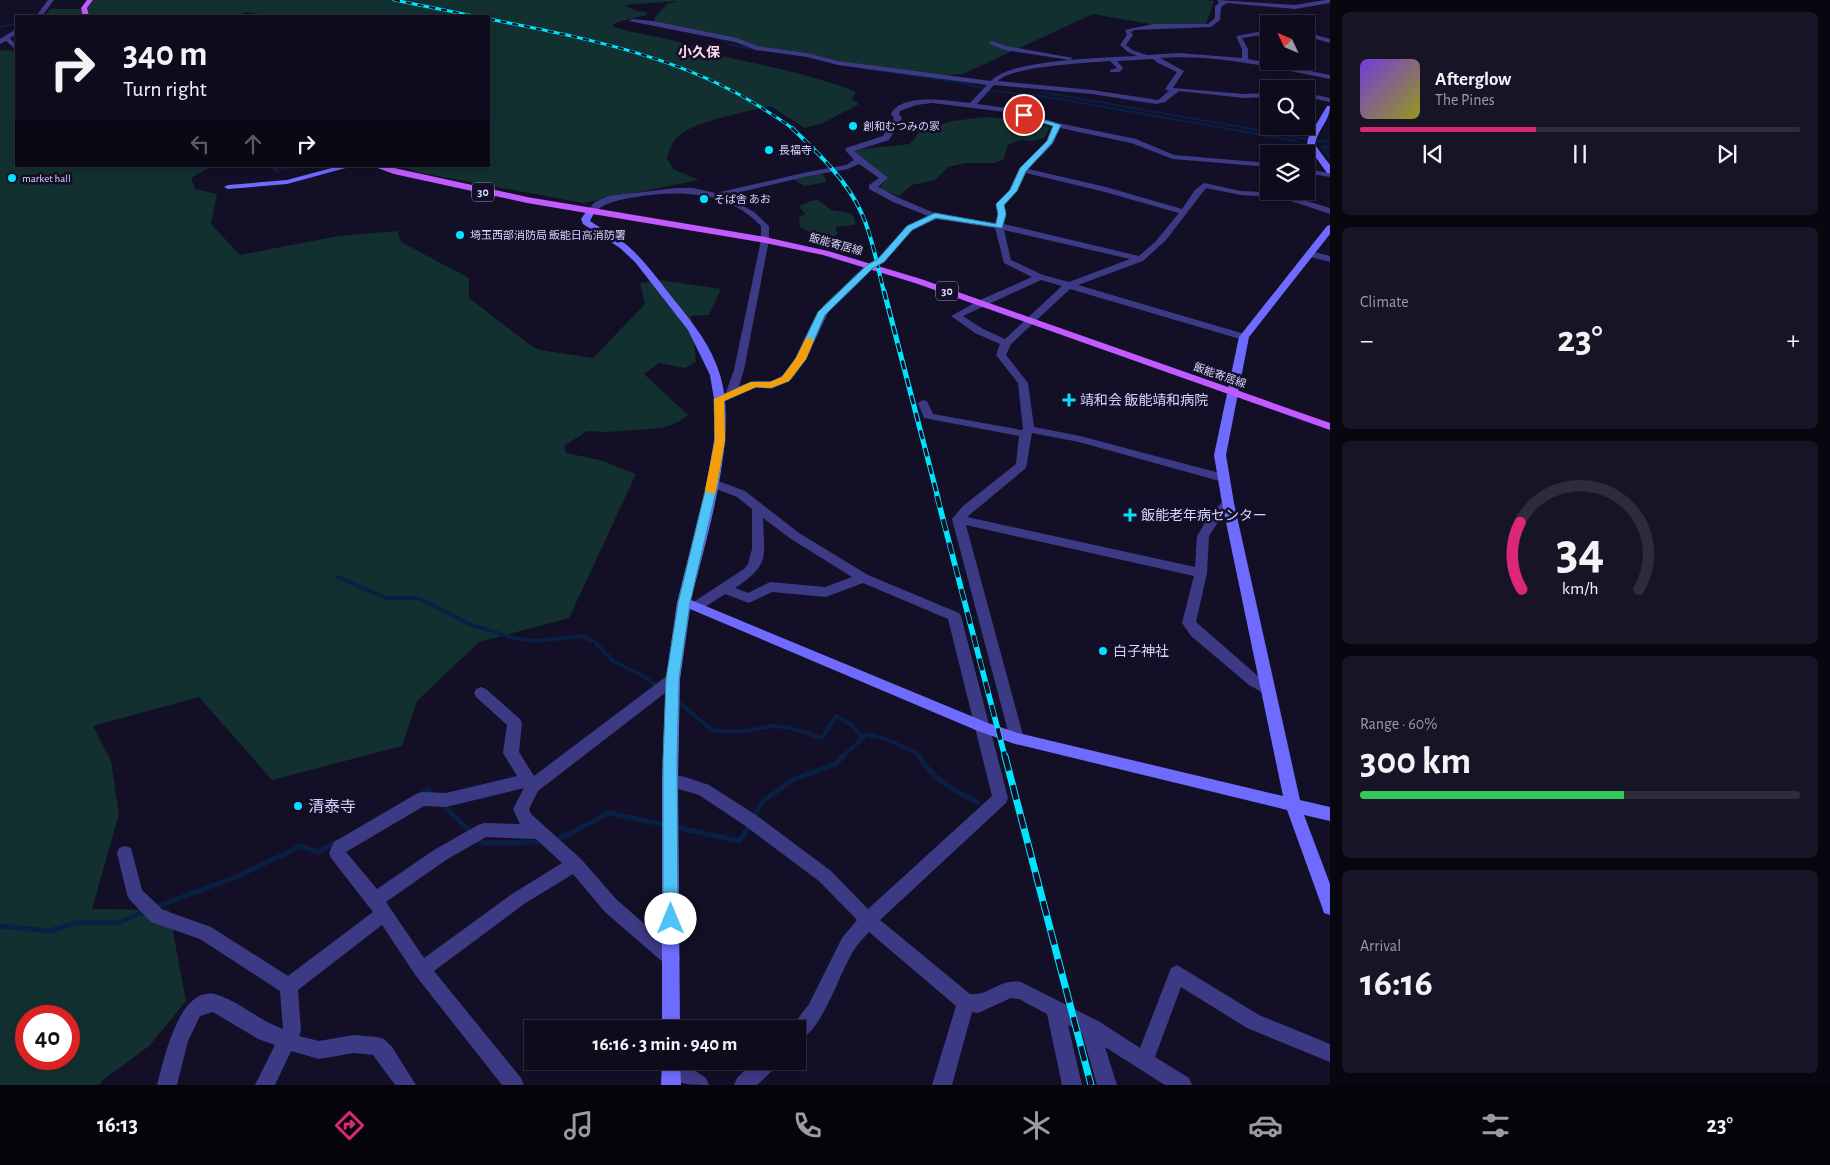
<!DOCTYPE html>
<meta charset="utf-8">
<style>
body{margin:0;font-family:"Alegreya Sans","Noto Sans JP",sans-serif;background:#171425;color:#f1f3f6;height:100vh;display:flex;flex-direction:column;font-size:19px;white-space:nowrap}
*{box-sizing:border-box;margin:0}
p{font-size:16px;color:#9b9ba3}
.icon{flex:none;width:28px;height:28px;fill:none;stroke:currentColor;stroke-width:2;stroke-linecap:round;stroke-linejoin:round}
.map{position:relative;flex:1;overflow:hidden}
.panel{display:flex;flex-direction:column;gap:12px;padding:12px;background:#08060f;width:500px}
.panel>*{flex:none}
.hud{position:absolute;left:15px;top:15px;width:475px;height:152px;border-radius:0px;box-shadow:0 2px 8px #0003,0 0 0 1px #2e2b3b;background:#0e0b1c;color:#f1f3f6;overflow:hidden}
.needle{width:32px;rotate:314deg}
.buttons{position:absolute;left:1260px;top:15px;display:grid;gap:10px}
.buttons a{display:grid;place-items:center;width:55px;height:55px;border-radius:0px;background:#0e0b1c;box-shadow:0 2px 8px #0003,0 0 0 1px #2e2b3b;font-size:25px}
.speed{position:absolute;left:15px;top:1005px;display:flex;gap:10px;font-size:25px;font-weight:700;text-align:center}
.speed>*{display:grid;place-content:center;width:65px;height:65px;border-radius:50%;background:#0e0b1c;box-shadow:0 2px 8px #0003,0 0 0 1px #2e2b3b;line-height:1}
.speed .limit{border:8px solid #d22;background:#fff;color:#111}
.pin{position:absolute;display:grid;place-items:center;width:42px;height:42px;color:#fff;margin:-21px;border:2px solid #fff;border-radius:50%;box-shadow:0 1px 5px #0007}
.me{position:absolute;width:55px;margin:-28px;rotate:0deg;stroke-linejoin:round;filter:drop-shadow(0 0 4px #0008)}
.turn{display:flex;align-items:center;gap:18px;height:105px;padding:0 25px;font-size:22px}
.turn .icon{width:65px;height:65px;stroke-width:2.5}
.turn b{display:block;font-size:35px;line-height:42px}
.lanes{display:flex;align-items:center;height:48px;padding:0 25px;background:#0003;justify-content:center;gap:25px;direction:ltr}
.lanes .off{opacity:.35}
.big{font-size:38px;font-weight:600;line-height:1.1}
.panel .tile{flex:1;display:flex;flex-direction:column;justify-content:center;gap:8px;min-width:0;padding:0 18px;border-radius:8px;background:#171425}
.panel .dial{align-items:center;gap:0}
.dial svg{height:130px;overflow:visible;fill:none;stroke:#2e2b3b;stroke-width:7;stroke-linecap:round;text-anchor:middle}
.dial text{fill:#f1f3f6;stroke:none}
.song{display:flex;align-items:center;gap:15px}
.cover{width:60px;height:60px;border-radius:8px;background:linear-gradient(135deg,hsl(260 70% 55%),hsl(60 70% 35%))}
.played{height:5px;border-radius:2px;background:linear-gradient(90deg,#db2777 40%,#2e2b3b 40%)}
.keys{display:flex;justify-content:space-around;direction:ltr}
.heat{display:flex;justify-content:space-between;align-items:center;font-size:28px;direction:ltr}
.charge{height:8px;border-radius:4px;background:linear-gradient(90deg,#34c759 60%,#2e2b3b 0)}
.trip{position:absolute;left:524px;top:1020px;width:282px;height:50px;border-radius:0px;background:#0e0b1c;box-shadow:0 2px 8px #0003,0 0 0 1px #2e2b3b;font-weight:600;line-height:50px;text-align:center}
.menu{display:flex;height:80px;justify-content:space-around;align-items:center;background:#06040b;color:#9b9ba3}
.menu .icon{width:35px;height:35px}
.menu .on{color:#db2777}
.menu b{font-size:22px;color:#f1f3f6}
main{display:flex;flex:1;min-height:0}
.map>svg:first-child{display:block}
.green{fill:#12302f;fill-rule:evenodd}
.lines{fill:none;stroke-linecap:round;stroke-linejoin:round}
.stream-far3{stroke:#0a1f44;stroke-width:2}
.stream-far2{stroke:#0a1f44;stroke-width:2.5}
.stream-far1{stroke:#0a1f44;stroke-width:4}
.stream{stroke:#0a1f44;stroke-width:5}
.street{fill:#3d3a85;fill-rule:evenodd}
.secondary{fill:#6f6bff;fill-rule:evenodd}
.primary{fill:#c25bff;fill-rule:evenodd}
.rail-far4-casing{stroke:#00e5ff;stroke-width:3}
.rail-far3-casing{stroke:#00e5ff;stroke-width:4}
.rail-far2-casing{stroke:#00e5ff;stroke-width:5}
.rail-far1-casing{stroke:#00e5ff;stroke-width:5.5}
.rail-casing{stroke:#00e5ff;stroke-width:7}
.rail-far4{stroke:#130f26;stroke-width:2;stroke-dasharray:6;stroke-linecap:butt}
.rail-far3{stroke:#130f26;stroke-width:2.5;stroke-dasharray:8;stroke-linecap:butt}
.rail-far2{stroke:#130f26;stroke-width:3;stroke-dasharray:9;stroke-linecap:butt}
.rail-far1{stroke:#130f26;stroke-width:4;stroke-dasharray:12;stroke-linecap:butt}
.rail{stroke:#130f26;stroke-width:5;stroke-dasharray:15;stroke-linecap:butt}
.wall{fill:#312854}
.shaded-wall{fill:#1d163a}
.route{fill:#4fc3f7;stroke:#337fa1}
.slow{fill:#f59e0b}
.poi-dot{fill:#00e5ff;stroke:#130f26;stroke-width:2}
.labels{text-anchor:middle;stroke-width:5;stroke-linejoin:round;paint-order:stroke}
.far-poi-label{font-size:11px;fill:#d9d4ff;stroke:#130f26;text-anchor:start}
.far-street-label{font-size:11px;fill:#d9d4ff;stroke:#130f26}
.shield{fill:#130f26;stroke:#9e99be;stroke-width:1}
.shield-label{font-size:12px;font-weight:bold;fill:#d9d4ff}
.far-quarter-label{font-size:14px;font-weight:bold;fill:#ffd6f0;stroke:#130f26}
.poi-label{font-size:14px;fill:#d9d4ff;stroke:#130f26;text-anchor:start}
.near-poi-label{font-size:16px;fill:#d9d4ff;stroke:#130f26;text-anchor:start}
</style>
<main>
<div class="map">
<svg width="1330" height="1085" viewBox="0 0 1330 1085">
<rect width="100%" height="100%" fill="#130f26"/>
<path class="green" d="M94 0H1208L1214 1 1206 24 1155 25 1093 14 963 74 936 76 841 62 807 53 763 47 654 24 655 17 667 4 679 1 625 5 636 11 646 12 647 15 617 22 612 26C631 33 651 35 671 40 691 45 710 54 730 58 773 67 815 76 856 92L852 99 859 104 823 123 805 128 770 106C747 112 698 120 680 135 673 141 669 149 667 158L673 169 699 180 583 203 421 173 400 166H489V16H272L246 12 238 16H44L50 9H87Z
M4 50 16 51V166H217L207 169 191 178 195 189 217 194 211 224 240 255 338 236 397 231 401 242 469 278V298L530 345 540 350 593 358 645 304 640 283 659 280 721 289 709 315 691 316 696 362 685 368 659 363 644 374 688 415 680 421 663 428 607 432 587 431 564 446 566 453 600 460 636 474 569 618 479 642 417 701 402 746 272 780 199 697 93 726 111 761 119 814 92 909 169 910 186 1001 149 1046 103 1080 99 1085H0V51ZM26 1016H69V1059H26Z
M985 117 1010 119 1050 127 1044 138 1033 141 1020 140 1008 145 1003 160 994 163H966L948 167 935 180 912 185 899 196 879 189 886 180 853 150 910 144 921 130 953 121Z
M820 173 823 174 827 182 804 186 793 179Z
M818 200 831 210 850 213 854 217 855 225 835 227 838 234 834 235 840 240 838 243 820 238 800 227 799 217 805 214 799 206 810 201Z"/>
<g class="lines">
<path class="stream-far3" d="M0 27 16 24
M721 39 730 45 756 49
M863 68 963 83 992 91 1042 96 1230 129
M1042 92 1252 129"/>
<path class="stream-far2" d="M1223 128 1296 141
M1245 128 1306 139
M1318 141 1330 142
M1330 146 1322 147 1330 158"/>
<path class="stream-far1" d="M338 577 386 598H418L469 624 514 638 536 641 581 636 595 642 613 661 643 676 658 687
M676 700 713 731H748L769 726 787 727 822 738 836 716 852 725 860 735 865 736
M842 757 867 734 888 740 918 754 920 757"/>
<path class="stream" d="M919 756C934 781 954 790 978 803
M421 794 428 790 433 795
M442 804 473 834
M753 818 763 801 794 779 836 764 843 756
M675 827 740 841 750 824
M478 838 483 843 544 842
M553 840 565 836 609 813 666 825
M155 907 236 877 301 846 318 852 336 842
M0 926 50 931 75 923 120 922 146 911"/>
<path class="street" d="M48 0H54L42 16H36Z
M1217 0 1295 5 1325 0H1330V3L1295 9 1227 3 1221 7 1220 20 1211 27 1134 30 1131 32 1133 35 1126 45 1132 50 1147 55 1179 53 1242 58V49L1236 36 1269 30V34L1242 38 1248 49V59L1330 75V79C1274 68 1218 54 1160 58L1184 71 1173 88 1244 94 1269 93V97L1244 98 1179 91 1165 102 1156 104 1092 94 994 85 977 104 1007 108 1058 123 1136 139 1174 155 1269 163V167L1173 159 1131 143 1060 128 1053 144 1028 169 1106 187 1182 209 1195 190 1204 183 1241 191 1280 193 1330 208V214L1279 197 1241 195 1206 188 1166 240 1143 261 1078 285 1248 335V339H1240L1070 289 1011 344 1006 355 1028 383 1034 427 1080 436 1227 475 1229 478 1223 482 1079 442 1032 433 1026 468 967 517 1195 567 1197 536 1209 516 1224 500H1232L1234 503 1232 506 1218 522 1209 536 1207 573 1196 622 1259 677 1272 685 1274 689 1272 693 1267 695 1249 685 1191 636 1182 623 1194 576 966 525 1024 739 1022 743 1017 745 1012 743 1010 739 952 519 963 506 1016 464 1019 436 924 418 918 403 923 400 927 401 933 414 1022 430 1023 429 1018 383 996 355 1000 344 975 333 951 316 980 300 1032 277 1004 263 995 228 936 219 913 230 884 262 873 268 830 309 806 359 792 379 774 387 754 388 728 399 723 396 726 392 734 370 761 240V226C728 191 680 190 636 197 620 200 606 201 594 213L587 211 595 202 609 196 676 188H693L716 193 808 172 846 165 854 160 845 150 846 148 883 136 894 118 891 114C902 92 950 101 970 103L987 85 838 65 807 57 756 50 735 42 629 21 632 19 653 21 737 38 757 46 807 53 838 61 991 81C1011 59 1105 58 1137 56L1128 52 1120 45 1127 35 1125 30 1153 24H1208L1215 18V6L1219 3ZM1153 59 1158 63 1177 72 1165 89 1169 91 1158 100 1092 90 998 81C1012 66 1087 63 1110 61L1117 68 1110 70V72H1120L1123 68 1117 61ZM932 103 1006 112 1053 126 1047 141 1020 168 1009 190 996 204 998 214 995 223 937 214 899 198 878 187 888 178 854 151 889 140 902 118 899 114 900 111 916 105ZM859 164 879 178 869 185V189L893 202 928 216 907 226 878 258 867 264 824 305 811 325 795 359 784 374 774 381H756L739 386 744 370 769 240V226L754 212 725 196 808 176 848 169ZM1026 173 1101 191 1179 213 1155 242 1139 256 1004 224 1006 214 1004 204 1017 191ZM1004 230 1130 259 1069 282 1043 275 1011 260ZM1041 280 1062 286 1005 339 983 329 963 316Z
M16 29V34L10 38 16 45V50L6 41 0 44V39Z
M1306 32 1330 39V43L1306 36Z
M992 41 1006 46 1073 58 1070 60 1005 50 990 44 989 43Z
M1306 93 1330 98V102L1306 97Z
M1306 169 1330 173V177L1306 173Z
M1310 251 1330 256V262L1307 256 1305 254Z
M713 479 745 491 799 533 868 575 959 613 961 616 1008 798 1006 803 880 920 970 994C990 996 999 978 1021 982L1100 1022 1140 1048 1171 968 1177 965 1259 1015 1330 1044V1062L1247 1028 1181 987 1155 1057 1189 1078 1192 1085H1165L1105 1047 1117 1085H1097L1082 1033 1068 1025 1082 1085H1062L1047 1014 1019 999 1011 998 978 1013 972 1012 952 1085H932L956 1006 869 932C864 938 858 943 854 950 840 971 822 1033 798 1040V1029H790L809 1004 842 938 857 920 819 881 744 825 699 795 665 785 662 780 665 775 670 774 685 777 709 785 756 815 831 871 868 909 992 796 948 619 863 583 826 597 772 592 749 603 725 594 702 609H692L690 606 692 603 744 569 748 564 752 549V509L737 497 709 486 707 483 709 480ZM763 518 791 539 852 577 825 587 770 582 748 593 735 588C771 564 764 557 763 518Z
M673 674 678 675 680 679 678 683 538 791 529 809 531 814 581 859 617 900 677 952 680 958 677 964 671 966 665 964 605 912 573 874 524 904 434 971 521 1078 524 1085H502L416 976 382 925 298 990 301 1030 299 1036 319 1041 354 1035 377 1037 384 1039 392 1047 416 1085H395L373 1055 354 1053 319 1059 291 1051 275 1085H255L275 1045 258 1039 213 1012 200 1016 188 1041 177 1085H157C164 1061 179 982 218 995 241 1003 260 1021 283 1029L280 991 200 939 151 922 129 899 127 894 117 853 119 848 125 846 131 848 142 890 163 910 211 927 288 976 373 912 331 858 329 853 334 842 416 794 422 792 446 793 517 776 503 753 507 725 476 697 474 693 476 689 481 687 486 689 520 719 522 723 519 752 534 776 668 675ZM524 788 513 809 520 824 484 823 478 825 434 850 377 889 346 852 424 806 446 807ZM486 837 536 839 562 863 512 894 424 958 386 902 446 860Z
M664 1061H681L706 1078 709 1085C690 1085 670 1085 662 1066Z
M754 1061H777L775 1068 757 1085H734L737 1078Z"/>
<path class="secondary" d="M1327 106H1330C1330 121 1317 130 1315 145L1330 165V173H1327L1307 145 1308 138Z
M339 166H353L287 184 228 189 224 187 228 185 287 180Z
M588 209 595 211 590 221C602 229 617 236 628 246 646 262 660 282 675 301 693 323 712 347 720 375 739 436 706 538 691 600L988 723 1018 733 1283 796 1222 503 1214 455 1239 337 1327 226 1330 225V234L1249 337 1226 455 1234 503 1300 800 1330 807V821L1304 815 1330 884V915L1324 913 1322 907 1287 810 1012 743 978 731 690 609 680 679 678 780 680 1029H662V780L666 679 677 603 707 483 714 440V399L710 375 688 330 635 262 620 248 583 224 581 219Z
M662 1061H680L681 1085H661Z"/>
<path class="primary" d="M87 0H93L87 8 89 16H83L81 8Z
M372 166H385L527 197 765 237 828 251 921 279 1330 423V430L915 283 823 255 765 243 527 203 394 174Z"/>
<g class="rail-far4-casing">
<path id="rail-far4" d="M394 0 474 16
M489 19C583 38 683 56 765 110 774 116 785 122 793 129"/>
</g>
<g class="rail-far3-casing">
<path id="rail-far3" d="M792 128C818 153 847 180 862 214 873 238 877 266 884 292"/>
</g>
<g class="rail-far2-casing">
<path id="rail-far2" d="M884 291 938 498"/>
</g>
<g class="rail-far1-casing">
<path id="rail-far1" d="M937 496 1005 757"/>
</g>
<g class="rail-casing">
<path id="rail" d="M1005 756 1091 1085"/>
</g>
<use href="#rail-far4" class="rail-far4"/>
<use href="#rail-far3" class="rail-far3"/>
<use href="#rail-far2" class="rail-far2"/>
<use href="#rail-far1" class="rail-far1"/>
<use href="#rail" class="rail"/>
</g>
<path class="wall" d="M271 166H301L276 172Z"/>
<path class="shaded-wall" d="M274 166H301L276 172Z"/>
<path class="route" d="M1021 113 1061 125 1052 143 1026 171 1017 191 1004 205 1006 214 1002 228 936 218 912 230 884 262 873 268 825 315 806 359 789 381 771 388 756 387 724 401 725 440 718 483 690 603 679 679 677 761 678 919 676 924 671 926 665 924 663 919V761L666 679 678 603 707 483 715 440 714 399 751 382H770L782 377 796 358 818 312 867 265 878 259 907 226 935 213 996 224 998 214 996 204 1010 190 1020 168 1047 141 1053 126 1021 116Z"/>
<path class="slow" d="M806 338H809L814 340 806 359 789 381 771 388 756 387 724 401 725 440 716 490 715 493H707L705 490 715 440 714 399 751 382H770L782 377 796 358Z"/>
<g class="poi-dot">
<circle cx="853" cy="126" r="5"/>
<circle cx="769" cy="150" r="5"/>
<circle cx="12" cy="178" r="5"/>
<circle cx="704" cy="199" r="5"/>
<circle cx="460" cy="235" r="5"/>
<path d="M1066.5 392.5h5v5h5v5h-5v5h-5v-5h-5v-5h5z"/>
<path d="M1127.5 507.5h5v5h5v5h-5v5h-5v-5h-5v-5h5z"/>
<circle cx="1103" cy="651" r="5"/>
<circle cx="298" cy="806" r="5"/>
</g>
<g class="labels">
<g class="far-poi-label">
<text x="863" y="130">創和むつみの家</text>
<text x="779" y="154">長福寺</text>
<text x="22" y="182">market hall</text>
<text x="714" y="203">そば舎 あお</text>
<text x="470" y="239">埼玉西部消防局 飯能日高消防署</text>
</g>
<g class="far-street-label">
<text transform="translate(836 244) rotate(15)" y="4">飯能寄居線</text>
<text transform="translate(1220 375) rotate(19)" y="4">飯能寄居線</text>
</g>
<g class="shield">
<rect x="472" y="182.5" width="22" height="19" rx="4"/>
<rect x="936" y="281.5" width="22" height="19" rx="4"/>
</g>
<g class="shield-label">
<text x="483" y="196">30</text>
<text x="947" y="295">30</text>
</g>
<g class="far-quarter-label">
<text x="699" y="57">小久保</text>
</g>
<g class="poi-label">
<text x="1080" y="405">靖和会 飯能靖和病院</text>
<text x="1141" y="520">飯能老年病センター</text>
<text x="1113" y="656">白子神社</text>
</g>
<g class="near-poi-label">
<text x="308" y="812">清泰寺</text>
</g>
</g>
</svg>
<div class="buttons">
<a><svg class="needle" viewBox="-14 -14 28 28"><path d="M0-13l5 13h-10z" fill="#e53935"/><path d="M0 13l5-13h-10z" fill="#9b9ba3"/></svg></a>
<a><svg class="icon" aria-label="search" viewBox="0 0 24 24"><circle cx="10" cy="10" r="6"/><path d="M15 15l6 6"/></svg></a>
<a><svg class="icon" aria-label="layers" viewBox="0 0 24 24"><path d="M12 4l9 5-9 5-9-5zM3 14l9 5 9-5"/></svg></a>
</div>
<div class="speed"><div class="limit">40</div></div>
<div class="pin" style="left:1024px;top:115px;background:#d93025"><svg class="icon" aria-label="arrive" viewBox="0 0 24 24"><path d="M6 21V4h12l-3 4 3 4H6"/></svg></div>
<svg class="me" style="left:671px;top:919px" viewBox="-20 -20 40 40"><circle r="19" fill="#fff"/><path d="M0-13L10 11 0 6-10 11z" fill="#4fc3f7"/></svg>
<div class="trip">16:16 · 3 min · 940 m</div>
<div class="hud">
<div class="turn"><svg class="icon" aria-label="right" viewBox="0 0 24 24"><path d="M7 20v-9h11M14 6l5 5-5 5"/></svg><div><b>340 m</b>Turn right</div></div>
<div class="lanes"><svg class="icon off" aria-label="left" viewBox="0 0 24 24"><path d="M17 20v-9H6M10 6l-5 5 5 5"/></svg><svg class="icon off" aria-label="ahead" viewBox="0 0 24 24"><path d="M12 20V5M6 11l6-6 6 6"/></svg><svg class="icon" aria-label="right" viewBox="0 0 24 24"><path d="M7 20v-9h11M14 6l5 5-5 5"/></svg></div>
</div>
</div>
<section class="panel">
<div class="tile">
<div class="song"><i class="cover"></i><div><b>Afterglow</b><p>The Pines</p></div></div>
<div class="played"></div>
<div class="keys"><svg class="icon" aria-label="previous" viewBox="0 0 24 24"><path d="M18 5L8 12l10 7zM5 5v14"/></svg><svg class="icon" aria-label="pause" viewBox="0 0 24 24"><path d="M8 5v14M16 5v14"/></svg><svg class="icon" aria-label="next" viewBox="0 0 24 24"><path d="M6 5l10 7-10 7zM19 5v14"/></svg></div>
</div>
<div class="tile"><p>Climate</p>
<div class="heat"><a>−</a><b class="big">23°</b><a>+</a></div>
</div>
<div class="tile dial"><svg viewBox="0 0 100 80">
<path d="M14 69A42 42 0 1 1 86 69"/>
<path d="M14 69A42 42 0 0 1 13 28" stroke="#db2777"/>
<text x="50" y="56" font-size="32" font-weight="700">34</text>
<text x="50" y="72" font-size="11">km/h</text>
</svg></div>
<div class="tile"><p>Range · 60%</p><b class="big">300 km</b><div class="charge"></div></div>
<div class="tile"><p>Arrival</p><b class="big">16:16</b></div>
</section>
</main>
<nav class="menu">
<b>16:13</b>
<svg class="icon on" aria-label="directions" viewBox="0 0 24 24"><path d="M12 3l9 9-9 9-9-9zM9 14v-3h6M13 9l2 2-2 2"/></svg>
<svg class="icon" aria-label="music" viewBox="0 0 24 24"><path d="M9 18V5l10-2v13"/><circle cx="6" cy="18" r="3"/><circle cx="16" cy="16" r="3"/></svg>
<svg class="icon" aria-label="phone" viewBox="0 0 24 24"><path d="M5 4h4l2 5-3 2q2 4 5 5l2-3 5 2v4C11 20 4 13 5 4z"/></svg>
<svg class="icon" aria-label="climate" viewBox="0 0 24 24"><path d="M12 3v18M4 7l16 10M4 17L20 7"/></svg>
<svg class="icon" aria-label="car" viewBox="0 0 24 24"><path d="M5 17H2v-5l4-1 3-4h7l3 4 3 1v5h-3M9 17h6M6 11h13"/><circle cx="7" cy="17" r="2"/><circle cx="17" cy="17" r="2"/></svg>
<svg class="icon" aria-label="filters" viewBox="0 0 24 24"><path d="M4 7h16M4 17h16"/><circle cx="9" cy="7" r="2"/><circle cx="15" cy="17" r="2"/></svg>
<b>23°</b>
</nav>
